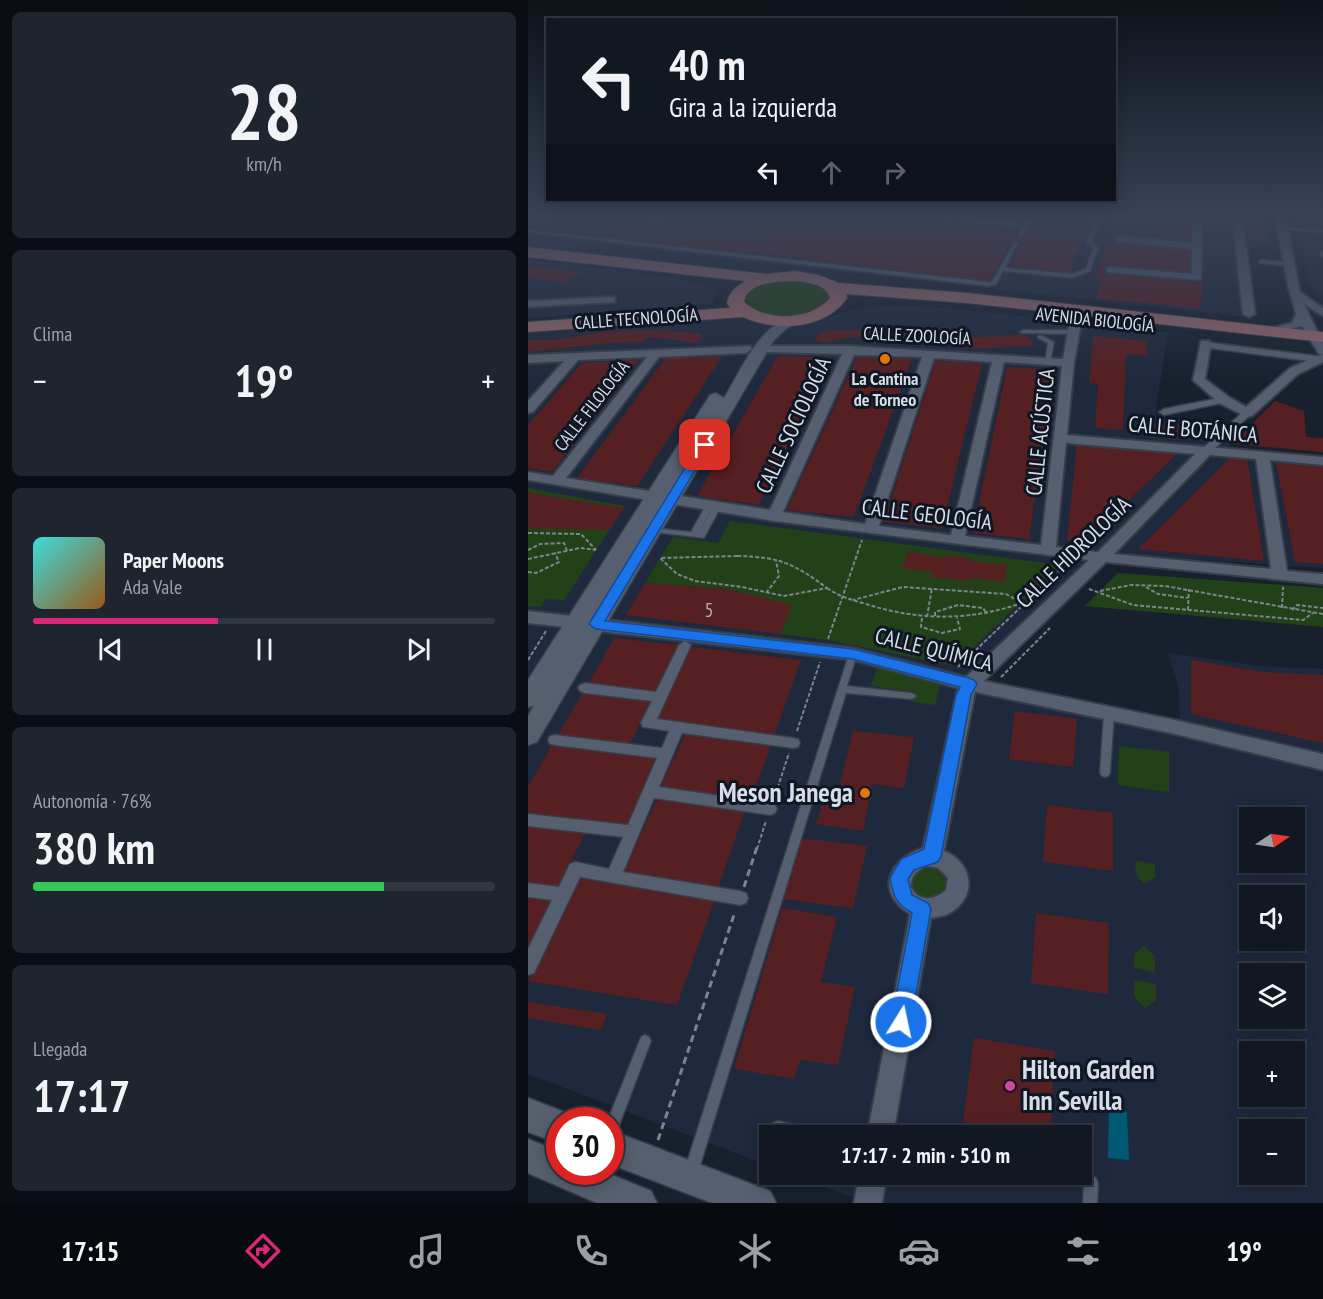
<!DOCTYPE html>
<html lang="es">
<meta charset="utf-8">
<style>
body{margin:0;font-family:"PT Sans Narrow",sans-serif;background:#1f252f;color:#f1f3f6;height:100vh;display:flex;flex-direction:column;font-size:22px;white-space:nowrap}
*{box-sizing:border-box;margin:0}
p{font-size:20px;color:#9ca0a5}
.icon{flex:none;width:33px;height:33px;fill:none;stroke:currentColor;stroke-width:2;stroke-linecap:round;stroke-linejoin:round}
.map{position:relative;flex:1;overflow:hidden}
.panel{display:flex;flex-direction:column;gap:12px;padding:12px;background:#0a0d13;width:528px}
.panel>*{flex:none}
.banner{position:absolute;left:18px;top:18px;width:570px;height:183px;border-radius:0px;box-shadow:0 3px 15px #0003,0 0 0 2px #313740;background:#121822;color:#f1f3f6;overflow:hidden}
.needle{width:39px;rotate:77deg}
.buttons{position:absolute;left:711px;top:807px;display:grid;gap:12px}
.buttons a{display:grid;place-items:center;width:66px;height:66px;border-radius:0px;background:#121822;box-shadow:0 3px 15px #0003,0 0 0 2px #313740;font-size:30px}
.speed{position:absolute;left:18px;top:1107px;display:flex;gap:12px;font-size:30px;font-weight:700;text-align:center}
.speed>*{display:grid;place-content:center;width:78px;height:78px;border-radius:50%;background:#121822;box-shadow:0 3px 15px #0003,0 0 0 2px #313740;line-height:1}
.speed .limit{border:9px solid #d22;background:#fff;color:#111}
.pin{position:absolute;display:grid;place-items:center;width:51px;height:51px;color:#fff;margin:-26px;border-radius:12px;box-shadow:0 3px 9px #0006}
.me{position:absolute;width:66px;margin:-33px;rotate:10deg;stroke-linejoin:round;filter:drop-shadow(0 0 4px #0008)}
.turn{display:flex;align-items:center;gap:21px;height:126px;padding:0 24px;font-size:27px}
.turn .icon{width:78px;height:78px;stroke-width:2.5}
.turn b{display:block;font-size:42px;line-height:51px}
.lanes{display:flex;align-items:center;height:57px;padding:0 24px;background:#0003;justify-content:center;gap:30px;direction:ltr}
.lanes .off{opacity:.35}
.big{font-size:45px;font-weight:600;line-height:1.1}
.panel .widget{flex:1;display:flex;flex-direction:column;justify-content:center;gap:9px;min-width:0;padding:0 21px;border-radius:9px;background:#1f252f}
.panel .dial{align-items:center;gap:0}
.dial b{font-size:78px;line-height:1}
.song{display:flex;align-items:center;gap:18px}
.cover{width:72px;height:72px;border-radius:9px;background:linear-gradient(135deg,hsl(180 70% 55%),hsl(30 70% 35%))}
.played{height:6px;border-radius:3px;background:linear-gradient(90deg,#db2777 40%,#313740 40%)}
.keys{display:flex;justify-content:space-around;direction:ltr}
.heat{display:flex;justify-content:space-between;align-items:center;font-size:33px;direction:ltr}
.charge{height:9px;border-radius:4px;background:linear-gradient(90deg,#34c759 76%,#313740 0)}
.trip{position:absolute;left:231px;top:1125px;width:333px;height:60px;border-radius:0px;background:#121822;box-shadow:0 3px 15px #0003,0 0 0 2px #313740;font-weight:600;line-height:60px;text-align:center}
.menu{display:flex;height:96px;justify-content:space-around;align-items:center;background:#070a0e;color:#9ca0a5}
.menu .icon{width:42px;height:42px}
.menu .on{color:#db2777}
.menu b{font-size:27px;color:#f1f3f6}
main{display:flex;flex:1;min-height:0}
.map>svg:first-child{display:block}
.built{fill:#1e293d;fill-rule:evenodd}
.green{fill:#234118}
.water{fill:#005972}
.building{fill:#561f21}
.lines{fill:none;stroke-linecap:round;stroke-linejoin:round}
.service-casing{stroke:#373d48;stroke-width:3}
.pedestrian-casing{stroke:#373d48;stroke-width:3}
.minor-casing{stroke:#373d48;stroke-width:4}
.tertiary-casing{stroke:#373d48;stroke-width:3}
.primary-casing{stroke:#373d48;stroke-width:2}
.path-far1{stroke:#7d848f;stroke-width:2;stroke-dasharray:4 2;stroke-linecap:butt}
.path{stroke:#7d848f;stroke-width:3;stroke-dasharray:7 4.5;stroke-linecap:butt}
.service{fill:#555f70;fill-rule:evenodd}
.pedestrian{fill:#555f70;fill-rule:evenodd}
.minor{fill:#555f70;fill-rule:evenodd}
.tertiary{fill:#555f70;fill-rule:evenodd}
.primary{fill:#906569;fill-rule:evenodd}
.route{fill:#1a73e8;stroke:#114b97;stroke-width:1.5}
.food-dot{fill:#e8710a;stroke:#0f1724;stroke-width:2}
.hotel-dot{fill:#d1479c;stroke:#0f1724;stroke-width:2}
.labels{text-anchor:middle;stroke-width:6;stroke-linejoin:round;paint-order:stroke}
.far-street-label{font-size:18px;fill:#d7dde6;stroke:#0f1724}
.far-poi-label{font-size:18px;font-weight:bold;fill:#d7dde6;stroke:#0f1724}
.number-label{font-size:20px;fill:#b7aeb5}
.street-label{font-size:22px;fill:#d7dde6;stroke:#0f1724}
.near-poi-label{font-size:27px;font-weight:bold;fill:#d7dde6;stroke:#0f1724;text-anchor:end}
</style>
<main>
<section class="panel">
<div class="widget dial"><b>28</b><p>km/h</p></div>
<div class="widget"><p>Clima</p>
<div class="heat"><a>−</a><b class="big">19°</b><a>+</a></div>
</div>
<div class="widget">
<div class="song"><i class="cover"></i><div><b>Paper Moons</b><p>Ada Vale</p></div></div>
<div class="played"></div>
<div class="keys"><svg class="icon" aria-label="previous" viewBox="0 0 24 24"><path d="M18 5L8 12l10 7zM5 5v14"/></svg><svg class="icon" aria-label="pause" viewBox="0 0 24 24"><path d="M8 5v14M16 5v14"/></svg><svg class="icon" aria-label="next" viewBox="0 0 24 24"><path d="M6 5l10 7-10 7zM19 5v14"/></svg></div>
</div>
<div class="widget"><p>Autonomía · 76%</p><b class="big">380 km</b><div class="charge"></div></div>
<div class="widget"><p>Llegada</p><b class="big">17:17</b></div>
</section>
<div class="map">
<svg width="795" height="1203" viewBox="0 0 795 1203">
<rect width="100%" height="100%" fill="#18202e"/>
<path class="built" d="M0 215H705L716 317 0 236Z
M767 215H795V294L783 286Z
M0 260 147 278 188 290 184 304 0 318Z
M368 306 419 308 640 332 627 415 668 422 682 434 703 442 702 451 795 460V568L570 553 442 683 652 728 650 686 640 653 733 666 795 669V1203H339L264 1175 554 1174V1136H242L241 1166 0 1074V330L199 316 264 327 329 309ZM722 818H766V862H722ZM722 896H766V940H722ZM722 974H766V1018H722ZM722 1052H766V1096H722ZM722 1130H766V1174H722Z"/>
<path class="green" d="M241 278 303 285 304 308 250 320 207 300Z
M0 488 97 506 36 600 18 599 13 607 0 606Z
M202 521 532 565 426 666 300 640 252 634 263 606 199 589 117 583 145 537 190 543Z
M590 573 795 588V627L557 606Z
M351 661 414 677 407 705 384 702 387 692 343 686Z
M591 746 641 752V792L590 785Z
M395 857 431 878 404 910 371 878Z
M608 861 627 864V877L616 884 607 874Z
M616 946 627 956V972L606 968V954Z
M607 980 628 984V1000L617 1008 606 996Z"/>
<path class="water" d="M581 1109 599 1112 601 1160 580 1158Z"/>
<path class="building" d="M0 215H131L124 221 136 222 144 215H259L277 218 279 215H354L490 229 487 235 498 236 509 215 563 218 541 273 483 266 494 244 482 243 462 281 221 252 219 255 0 230Z
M439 215H498L493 224 437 219Z
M588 215 666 223 662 244 581 236Z
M717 215H736L740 242 720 240Z
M580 240 666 248 662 275 578 266 576 273 675 283 672 309 568 298 574 281 567 280Z
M0 266 53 272 39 283 0 278Z
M366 328 448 337 498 334 507 346 446 349 384 341 343 340 342 335 311 339 298 343 290 341 287 338 292 333 299 331Z
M121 330 169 333 175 336 170 342 161 343 151 340 119 337 116 342 83 343 0 352V340H25L84 331Z
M565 336 619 341V356L598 354 595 430 567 428 570 384 561 383Z
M250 356 304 357 231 505 169 496Z
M194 357 109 486 49 478 138 358Z
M329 357 384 359 326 517 259 510Z
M112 359 24 472 0 468V425L54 363Z
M408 360 454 364 414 528 356 522Z
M479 367 524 370 501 539 445 533Z
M747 401 776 411 778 437 795 438V452L705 444Z
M625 424 659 427 661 439 625 436Z
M549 444 650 453 556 543 539 541Z
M702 458 719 459 736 561 610 549Z
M748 462 795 466V564L767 562Z
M0 493 96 508 81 530 0 528Z
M380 552 417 558 418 555 442 558 441 561 479 565 477 582 443 578 441 581 404 577 405 572 374 568Z
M117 583 199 589 264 605 252 634 98 615Z
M86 638 150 645 127 693 59 686Z
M164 647 273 660 246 736 128 721Z
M663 660 735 672 795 675V743L663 714Z
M55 692 125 699 100 747 29 737Z
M487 711 549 719 545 767 481 759Z
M159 731 244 742 222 803 131 790Z
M325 731 386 737 376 788 344 784 335 831 288 824 298 790 310 791Z
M25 743 132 757 99 828 0 816V787Z
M130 798 218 808 189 891 94 875Z
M519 805 585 813V871L515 862Z
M0 823 58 831 29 890 0 886Z
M272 838 339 846 325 908 255 899Z
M52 878 187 899 149 1005 0 981Z
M0 894 26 898 0 951Z
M254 908 309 917 293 982 327 987 310 1065 272 1060 266 1079 206 1069Z
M508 913 581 923 580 994 503 983Z
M0 1002 79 1014 73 1030 0 1018Z
M446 1038 527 1051 522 1136 435 1122Z"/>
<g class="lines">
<g class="service-casing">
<path id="service" d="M131 215H136L128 222H124V220Z
M386 215H405L496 224 502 215H507L494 236 492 237 490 236 494 227Z
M548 215H567L572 217 564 242 570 248 562 271 544 278 475 271 468 284 460 286 0 232V230L460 282H464L486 243 488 242 490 243 477 268 544 274 558 269 565 248 559 242 567 218Z
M754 227 795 230V232L752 229V227Z
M793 251H795V257L792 255Z
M734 260 760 262 763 264 760 266 732 263 731 262Z
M495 330H545L548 332 545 334 493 333 492 332Z
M512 335 526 342 522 363 517 362 520 343 510 338V336Z
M178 505H184L185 507 170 533 185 506H188L192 508 176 538 125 532 121 530 125 528 163 532Z
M325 651 328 652 329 654 319 686 383 693 386 694 388 696 386 698 383 699 318 693 170 1172 168 1177 163 1179 158 1177 156 1172 321 654 322 652Z
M581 710 584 711 586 713 582 773 580 776 577 777 574 776 572 773 576 713 578 711Z
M117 1035 121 1037 123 1041 87 1136 82 1137V1120H80L113 1037Z
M250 1121 285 1129 290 1131 291 1136 250 1135 245 1133 243 1128 245 1123Z
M563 1176 568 1178 570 1183 569 1203H555L556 1183 558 1178Z"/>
</g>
<g class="pedestrian-casing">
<path id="pedestrian" d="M677 342 789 356 793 359 789 362 674 347V343Z
M696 397 699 398V402L636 415 631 412 636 409Z
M719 410 724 413 722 415 683 452H675V448L716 411Z
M157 641 163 645 129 719 265 738 270 739 272 743 270 747 265 748 154 733 131 787 242 803 247 805 249 809 247 813 242 815 126 798 95 872 212 891 218 893 220 898 218 903 212 905 52 877 6 973 0 975V949L24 900 0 897V883L31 887 42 864 48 862 81 869 95 837 0 826V814L100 825 129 758 27 745 22 744 20 740 22 736 27 735 134 748 141 731 115 727 113 723 124 701 57 693 52 691 50 688 52 685 57 683 128 692 151 645Z"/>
</g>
<g class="minor-casing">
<path id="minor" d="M603 215 664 218V215H674L673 280 579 272V268L583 267 664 274V249L592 242 587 239 592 236 664 243V223L607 219Z
M704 215H714L727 314 721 317 715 314Z
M747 215H757L772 292 795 308V316L776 304 795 343V362L770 374 724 416 719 417 691 403 665 380 673 341H681L683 343 677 379 701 397 718 407 762 368 795 354H791L774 326 743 334 737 331 739 329 764 323 768 314 760 286Z
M83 297 87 298V302L0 307V301Z
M548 315 554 318 546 363 539 435 795 457V465L742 460 759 571 795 574V584L578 562 456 681 647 720 795 754V770L647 734 447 692 416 851C445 862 450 897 422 913 417 916 409 917 403 918L365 1136H339L382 914C346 892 361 859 395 848L430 688 325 660 0 623V611L325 648 438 677 561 560 246 521 0 480V472L25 476 119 357 50 360 5 412 0 413V401L36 361 0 363V355L222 346 224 349 218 353 131 357 38 478 242 510 314 354 235 352 229 348 231 346H322L535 359 542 318ZM326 355 394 357 337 524 255 512ZM406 358 464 362 423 535 351 526ZM476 362 534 366 513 545 437 536ZM538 443 667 454 570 552 528 547ZM682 455 728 459 743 569 586 554ZM398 866 410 868 420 878 418 890C406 900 392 903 383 887 383 875 388 872 398 866Z
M331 1174H359L354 1203H326Z"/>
</g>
<g class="tertiary-casing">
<path id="tertiary" d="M269 315 276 319 259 328 246 340 9 742 0 745V716L6 706 0 707V680L182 395 188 393 196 398C215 367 231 324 269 315Z
M0 1098 44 1115 46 1120H32V1144L0 1132Z
M82 1130 242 1191 248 1203H184L82 1164Z
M0 1139 32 1152V1172H77L123 1191 129 1203H69L0 1173Z"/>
</g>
<g class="primary-casing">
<path id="primary" d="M0 247 239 274 267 271 290 275 311 283 439 293 795 332V342L439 303 318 294 319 298C297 330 248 332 215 317L0 332V322L202 308 199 303C201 292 208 287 217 281L0 257ZM267 281C281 283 297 283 302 298 283 321 237 322 216 302 219 281 251 282 267 281Z"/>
</g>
<path class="path-far1" d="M0 533 53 534 68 550
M0 550 12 544 36 543 39 551
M209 556C252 557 265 563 299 588L256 596 214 587 167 581 149 574 132 558Z
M0 559 52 548 68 550
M0 572 8 573 31 562 27 553
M618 587 630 594 660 598
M299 588C312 597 324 600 338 604 391 621 442 621 494 603L478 594 375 587 325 600
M561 589 605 605 775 620 785 613
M572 591 603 585 637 586 795 614
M238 593 251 576 248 560
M754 608 755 587
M660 610 661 589
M764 610 769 605 795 608
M407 616V612L430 605 455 608 459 614
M399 617 404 588
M394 618 393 627 414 633 432 629 429 618
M300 639 334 540
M0 660 18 631
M430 667 539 563
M473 677 522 628
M269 731 292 662
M246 799 261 753
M229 849 238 821"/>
<path class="path" d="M216 887 229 847
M130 1140 207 912"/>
<use href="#service" class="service"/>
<use href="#pedestrian" class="pedestrian"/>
<use href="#minor" class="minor"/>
<use href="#tertiary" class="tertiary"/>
<use href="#primary" class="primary"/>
</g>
<linearGradient id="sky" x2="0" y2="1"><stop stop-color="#0d1219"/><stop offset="0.56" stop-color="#374257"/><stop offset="1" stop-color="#374257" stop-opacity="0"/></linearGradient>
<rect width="795" height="384" fill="url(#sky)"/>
<path class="route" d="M177 441 182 445 77 621 325 649 441 678 446 680 449 684 443 695 413 857 410 862 386 870 380 879 384 895 400 903 403 909 383 1022 380 1029 373 1032 366 1029 363 1022 384 913C368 904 365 896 362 878L373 859 396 849 428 695 432 687 325 659 68 629 61 624 171 445Z"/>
<g class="food-dot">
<circle cx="357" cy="359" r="6"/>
<circle cx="337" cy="793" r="6"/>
</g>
<circle class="hotel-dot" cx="482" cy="1086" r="6"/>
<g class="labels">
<g class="far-street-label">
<text transform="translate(108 319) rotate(-4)" y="6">CALLE TECNOLOGÍA</text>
<text transform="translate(567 320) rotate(6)" y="6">AVENIDA BIOLOGÍA</text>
<text transform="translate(389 336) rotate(3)" y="6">CALLE ZOOLOGÍA</text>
<text transform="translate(64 406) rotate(-52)" y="6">CALLE FILOLOGÍA</text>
</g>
<g class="far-poi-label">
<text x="357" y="385">La Cantina<tspan x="357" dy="21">de Torneo</tspan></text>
</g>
<g class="number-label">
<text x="181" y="617">5</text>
</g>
<g class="street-label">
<text transform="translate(265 425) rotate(-65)" y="8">CALLE SOCIOLOGÍA</text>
<text transform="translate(665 429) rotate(5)" y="8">CALLE BOTÁNICA</text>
<text transform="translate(512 432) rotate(-84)" y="8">CALLE ACÚSTICA</text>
<text transform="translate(399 514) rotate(7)" y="8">CALLE GEOLOGÍA</text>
<text transform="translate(545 552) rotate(-44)" y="8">CALLE HIDROLOGÍA</text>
<text transform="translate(406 649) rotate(14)" y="8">CALLE QUÍMICA</text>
</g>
<g class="near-poi-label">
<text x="325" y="802">Meson Janega</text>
<text x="494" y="1079" text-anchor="start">Hilton Garden<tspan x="494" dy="31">Inn Sevilla</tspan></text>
</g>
</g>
</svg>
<div class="buttons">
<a><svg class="needle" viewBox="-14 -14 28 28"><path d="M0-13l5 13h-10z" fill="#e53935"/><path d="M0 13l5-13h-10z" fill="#9ca0a5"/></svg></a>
<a><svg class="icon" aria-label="sound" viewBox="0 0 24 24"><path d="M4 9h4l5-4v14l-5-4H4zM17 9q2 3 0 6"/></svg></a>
<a><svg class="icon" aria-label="layers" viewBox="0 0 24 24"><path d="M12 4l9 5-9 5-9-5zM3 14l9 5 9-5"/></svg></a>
<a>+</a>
<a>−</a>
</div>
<div class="speed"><div class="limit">30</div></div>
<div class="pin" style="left:177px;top:445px;background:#d93025"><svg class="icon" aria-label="arrive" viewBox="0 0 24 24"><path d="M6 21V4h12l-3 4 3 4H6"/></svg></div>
<svg class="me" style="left:373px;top:1022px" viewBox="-20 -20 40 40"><circle r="17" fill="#1a73e8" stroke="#fff" stroke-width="3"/><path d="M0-11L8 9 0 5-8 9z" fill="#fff"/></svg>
<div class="trip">17:17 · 2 min · 510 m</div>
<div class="banner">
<div class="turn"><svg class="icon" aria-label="left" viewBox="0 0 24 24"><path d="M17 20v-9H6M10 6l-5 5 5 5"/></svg><div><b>40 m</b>Gira a la izquierda</div></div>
<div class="lanes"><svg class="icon" aria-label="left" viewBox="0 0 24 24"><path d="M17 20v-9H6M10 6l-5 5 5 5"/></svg><svg class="icon off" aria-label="ahead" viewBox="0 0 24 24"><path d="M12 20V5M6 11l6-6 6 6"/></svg><svg class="icon off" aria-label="right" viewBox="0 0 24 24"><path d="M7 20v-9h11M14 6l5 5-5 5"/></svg></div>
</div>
</div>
</main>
<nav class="menu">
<b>17:15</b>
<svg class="icon on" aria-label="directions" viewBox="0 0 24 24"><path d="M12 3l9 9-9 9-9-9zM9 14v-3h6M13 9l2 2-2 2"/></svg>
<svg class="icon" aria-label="music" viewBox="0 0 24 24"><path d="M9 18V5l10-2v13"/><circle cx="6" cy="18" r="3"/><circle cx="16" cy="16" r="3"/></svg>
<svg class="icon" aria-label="phone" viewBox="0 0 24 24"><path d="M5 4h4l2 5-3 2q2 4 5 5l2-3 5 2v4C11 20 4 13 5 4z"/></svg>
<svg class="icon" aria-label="climate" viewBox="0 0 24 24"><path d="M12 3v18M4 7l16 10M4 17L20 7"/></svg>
<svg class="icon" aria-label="car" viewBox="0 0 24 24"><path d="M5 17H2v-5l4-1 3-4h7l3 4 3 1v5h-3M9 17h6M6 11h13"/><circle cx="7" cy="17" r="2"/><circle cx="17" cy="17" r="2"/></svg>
<svg class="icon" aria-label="filters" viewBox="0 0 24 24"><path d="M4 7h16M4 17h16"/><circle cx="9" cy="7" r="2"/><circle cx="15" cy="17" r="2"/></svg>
<b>19°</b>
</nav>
